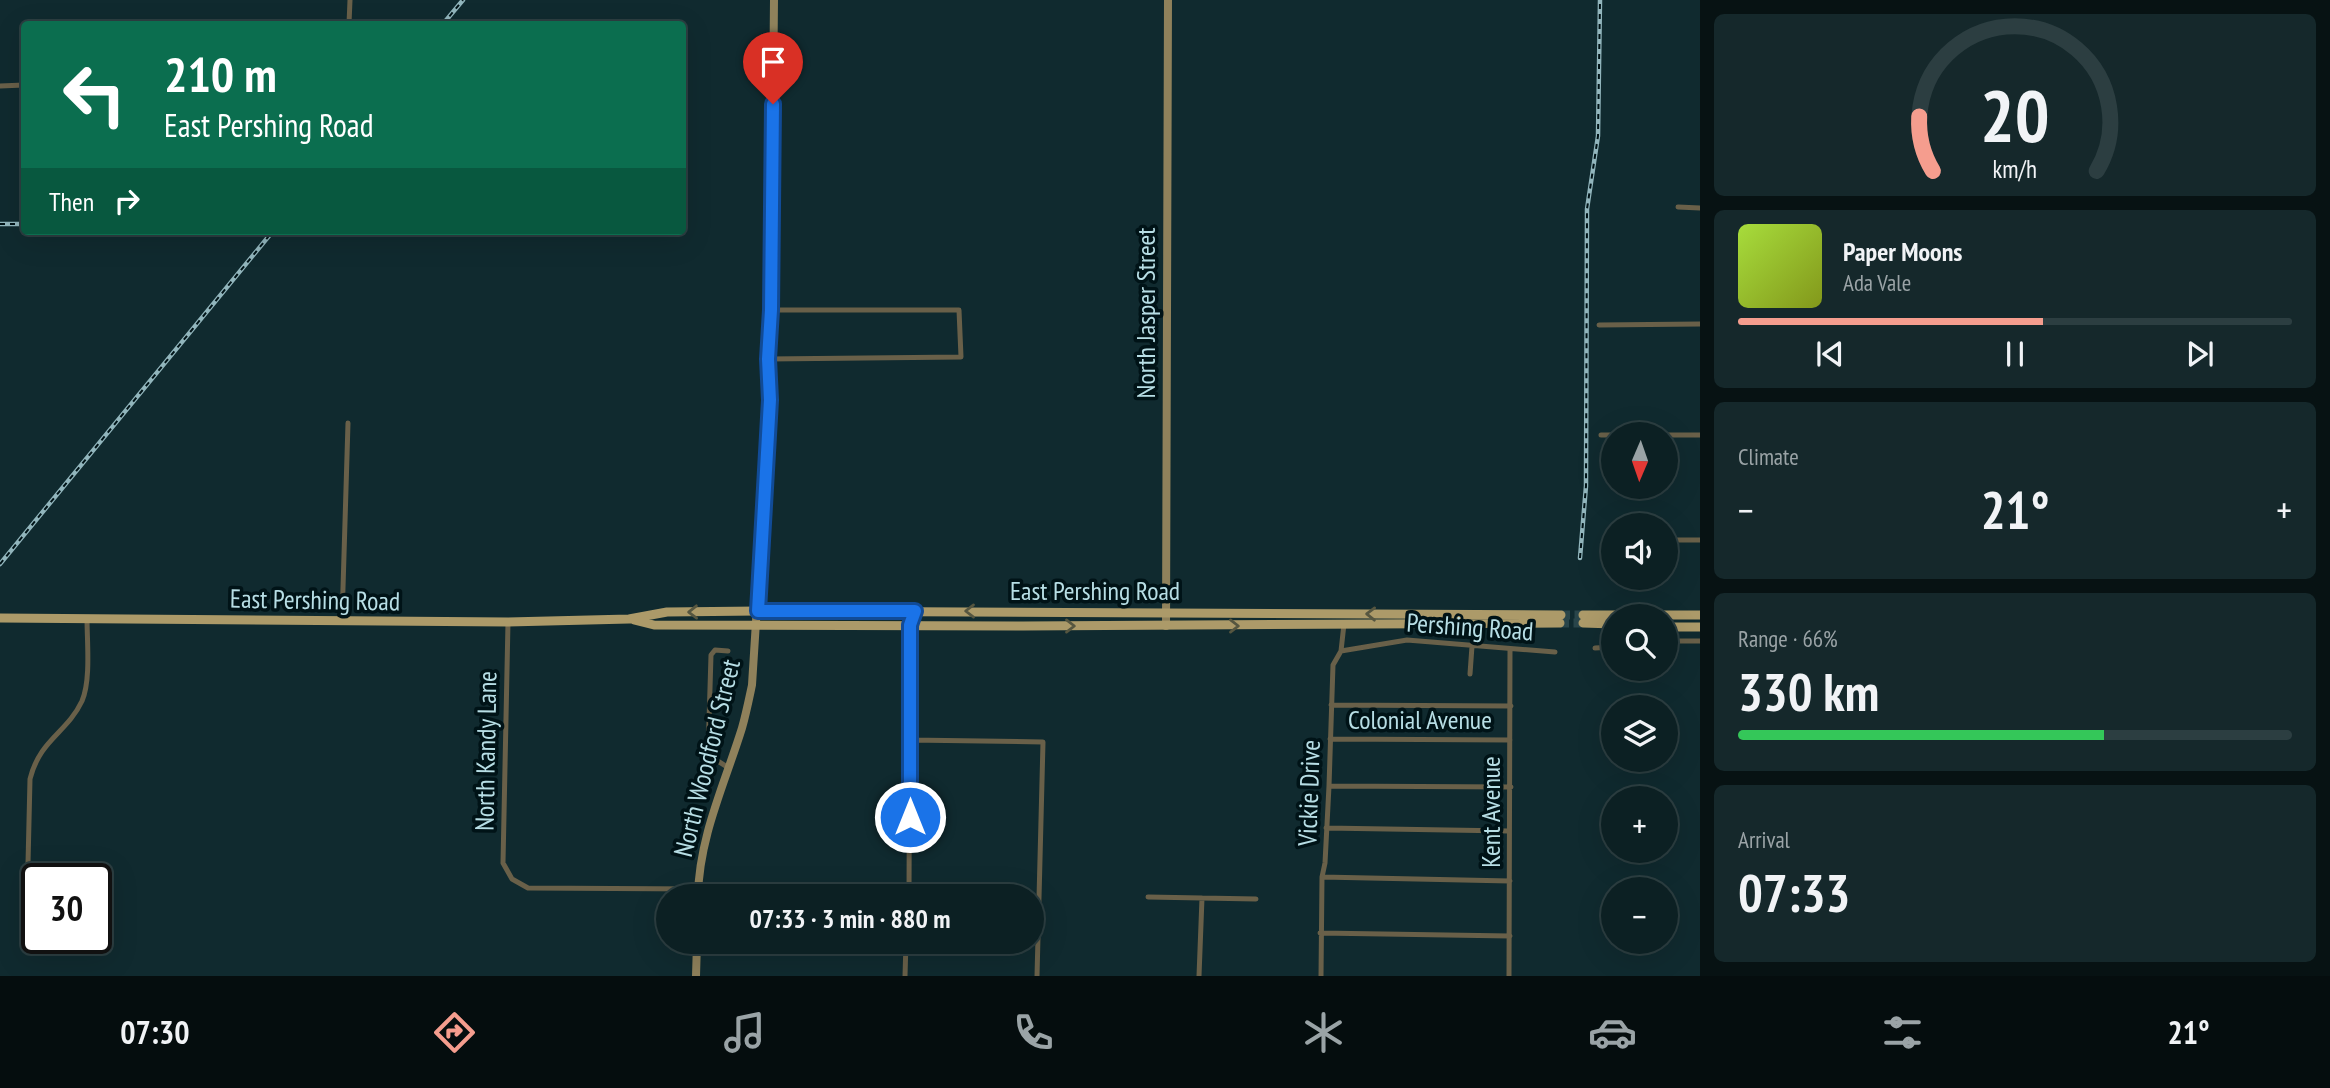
<!DOCTYPE html>
<meta charset="utf-8">
<style>
body{margin:0;font-family:"PT Sans Narrow",sans-serif;background:#15282b;color:#f1f3f6;height:100vh;display:flex;flex-direction:column;font-size:26px;white-space:nowrap}
*{box-sizing:border-box;margin:0}
p{font-size:23px;color:#9aa3a6}
.icon{flex:none;width:38px;height:38px;fill:none;stroke:currentColor;stroke-width:2;stroke-linecap:round;stroke-linejoin:round}
.map{position:relative;flex:1;overflow:hidden}
.details{display:flex;flex-direction:column;gap:14px;padding:14px;background:#071213;width:630px}
.details>*{flex:none}
.top-card{position:absolute;left:21px;top:21px;width:665px;height:214px;border-radius:7px;box-shadow:0 7px 28px #0002,0 0 0 2px #2c3e41;background:#0b6e4f;color:#fff;overflow:hidden}
.needle{width:46px;rotate:182deg}
.controls{position:absolute;left:1601px;top:422px;display:grid;gap:14px}
.controls a{display:grid;place-items:center;width:77px;height:77px;border-radius:50%;background:#0c2023;box-shadow:0 7px 28px #0002,0 0 0 2px #2c3e41;font-size:35px}
.speed{position:absolute;left:21px;top:863px;display:flex;gap:14px;font-size:35px;font-weight:700;text-align:center}
.speed>*{display:grid;place-content:center;width:91px;height:91px;border-radius:50%;background:#0c2023;box-shadow:0 7px 28px #0002,0 0 0 2px #2c3e41;line-height:1}
.speed .limit{border:4px solid #111;border-radius:10px;background:#fff;color:#111}
.pin{position:absolute;display:grid;place-items:center;width:60px;height:60px;color:#fff;margin:-72px -30px;border-radius:50% 50% 50% 0;rotate:-45deg;box-shadow:0 0 7px #0007}
.pin .icon{rotate:45deg}
.me{position:absolute;width:77px;margin:-38px;rotate:0deg;stroke-linejoin:round;filter:drop-shadow(0 0 5px #0008)}
.turn{display:flex;align-items:center;gap:24px;height:147px;padding:0 28px;font-size:32px}
.turn .icon{width:91px;height:91px;stroke-width:2.5}
.turn b{display:block;font-size:49px;line-height:60px}
.then{display:flex;align-items:center;height:66px;padding:0 28px;background:#0003;gap:14px;font-size:26px}
.big{font-size:52px;font-weight:700;line-height:1.1}
.details .widget{flex:1;display:flex;flex-direction:column;justify-content:center;gap:10px;min-width:0;padding:0 24px;border-radius:10px;background:#15282b}
.details .dial{align-items:center;gap:0}
.dial svg{height:182px;overflow:visible;fill:none;stroke:#2c3e41;stroke-width:7;stroke-linecap:round;text-anchor:middle}
.dial text{fill:#f1f3f6;stroke:none}
.song{display:flex;align-items:center;gap:21px}
.cover{width:84px;height:84px;border-radius:10px;background:linear-gradient(135deg,hsl(80 70% 55%),hsl(70 70% 35%))}
.played{height:7px;border-radius:4px;background:linear-gradient(90deg,#f59d8e 55%,#2c3e41 55%)}
.keys{display:flex;justify-content:space-around;direction:ltr}
.heat{display:flex;justify-content:space-between;align-items:center;font-size:38px;direction:ltr}
.charge{height:10px;border-radius:5px;background:linear-gradient(90deg,#34c759 66%,#2c3e41 0)}
.trip{position:absolute;left:656px;top:884px;width:388px;height:70px;border-radius:35px;background:#0c2023;box-shadow:0 7px 28px #0002,0 0 0 2px #2c3e41;font-weight:700;line-height:70px;text-align:center}
.menu{display:flex;height:112px;justify-content:space-around;align-items:center;background:#050d0e;color:#9aa3a6}
.menu .icon{width:49px;height:49px}
.menu .on{color:#f59d8e}
.menu b{font-size:32px;color:#f1f3f6}
main{display:flex;flex:1;min-height:0}
.map>svg:first-child{display:block}
.lines{fill:none;stroke-linecap:round;stroke-linejoin:round}
.primary-tunnel{stroke:#29454a;stroke-width:9;stroke-dasharray:9 4.5;stroke-linecap:butt}
.street{stroke:#696049;stroke-width:5}
.secondary{stroke:#8f815b;stroke-width:8}
.primary{stroke:#ac9a69;stroke-width:9}
.rail-casing{stroke:#91b5bc;stroke-width:4.5}
.rail{stroke:#001317;stroke-width:2;stroke-dasharray:5;stroke-linecap:butt}
.oneway{stroke:#565640}
.route-casing{stroke:#114b97;stroke-width:18}
.route{stroke:#1a73e8;stroke-width:12}
.labels{text-anchor:middle;stroke-width:7;stroke-linejoin:round;paint-order:stroke}
.street-label{font-size:26px;fill:#b7dee5;stroke:#001317}
</style>
<main>
<div class="map">
<svg width="1700" height="976" viewBox="0 0 1700 976">
<rect width="100%" height="100%" fill="#102a2f"/>
<g class="lines">
<path class="primary-tunnel" d="M1561 615H1583
M1560 623H1583"/>
<path class="street" d="M349 24 350 0
M0 86 24 85
M1678 207 1700 208
M1599 325 1700 324
M768 359 961 357 959 310H771
M1601 435H1614
M1666 435H1700
M1666 540H1700
M1609 541H1614
M342 621 348 423
M508 622 503 863 512 879 528 888 698 889
M1666 641H1700
M1595 648 1614 647
M728 651 715 650 711 655 708 755 729 768
M1341 651 1407 640 1555 652
M1470 674 1472 646
M1331 705 1511 706
M1330 739 1510 740
M910 740 1043 742 1037 976
M1329 786 1511 787
M1326 828 1509 831
M1322 877 1510 881
M909 896 910 625 915 611
M1148 897 1256 899
M1320 933 1510 936
M26 948 30 779C40 739 67 733 82 701 91 680 87 642 87 618
M905 976 906 942
M1199 976 1202 898
M1321 976 1322 877 1325 863 1329 786 1333 665 1341 651 1344 624
M1509 976 1510 649"/>
<path class="secondary" d="M1166 626 1168 0
M698 896C699 837 725 783 742 728 746 714 749 699 752 685L770 400 768 359 771 310 774 0
M696 976 697 942"/>
<path class="primary" d="M1583 615H1700
M0 618 508 622 629 619 667 612 758 611 1561 615
M634 620 654 625 1023 626 1560 623
M1583 623 1614 624
M1666 627H1700"/>
<g class="rail-casing">
<path id="rail" d="M443 24 463 0
M0 224H24
M1580 558 1586 486 1587 209 1598 136 1600 0
M0 564 273 231"/>
</g>
<use href="#rail" class="rail"/>
</g>
<defs><path id="oneway-chevron" d="M-2-3.5L2.5 0L-2 3.5" fill="none" stroke-width="1.6" stroke-linecap="round" stroke-linejoin="round" transform="scale(1.75)"/></defs>
<g class="oneway">
<use href="#oneway-chevron" transform="translate(970 611) rotate(-180)"/>
<use href="#oneway-chevron" transform="translate(693 612) rotate(179)"/>
<use href="#oneway-chevron" transform="translate(1371 614) rotate(-179)"/>
<use href="#oneway-chevron" transform="translate(1070 626)"/>
<use href="#oneway-chevron" transform="translate(1234 626)"/>
</g>
<g class="lines">
<g class="route-casing">
<path id="route" d="M773 104 771 310 768 359 770 400 758 611H915L910 625V817"/>
</g>
<use href="#route" class="route"/>
</g>
<g class="labels">
<g class="street-label">
<text transform="translate(1146 313) rotate(-90)" y="9">North Jasper Street</text>
<text x="1095" y="600">East Pershing Road</text>
<text transform="translate(315 600) rotate(1)" y="9">East Pershing Road</text>
<text transform="translate(1470 627) rotate(4)" y="9">Pershing Road</text>
<text x="1420" y="729">Colonial Avenue</text>
<text transform="translate(486 751) rotate(-89)" y="9">North Kandy Lane</text>
<text transform="translate(707 758) rotate(-76)" y="9">North Woodford Street</text>
<text transform="translate(1309 793) rotate(-88)" y="9">Vickie Drive</text>
<text transform="translate(1491 812) rotate(-90)" y="9">Kent Avenue</text>
</g>
</g>
</svg>
<div class="controls">
<a><svg class="needle" viewBox="-14 -14 28 28"><path d="M0-13l5 13h-10z" fill="#e53935"/><path d="M0 13l5-13h-10z" fill="#9aa3a6"/></svg></a>
<a><svg class="icon" aria-label="sound" viewBox="0 0 24 24"><path d="M4 9h4l5-4v14l-5-4H4zM17 9q2 3 0 6"/></svg></a>
<a><svg class="icon" aria-label="search" viewBox="0 0 24 24"><circle cx="10" cy="10" r="6"/><path d="M15 15l6 6"/></svg></a>
<a><svg class="icon" aria-label="layers" viewBox="0 0 24 24"><path d="M12 4l9 5-9 5-9-5zM3 14l9 5 9-5"/></svg></a>
<a>+</a>
<a>−</a>
</div>
<div class="speed"><div class="limit">30</div></div>
<div class="pin" style="left:773px;top:104px;background:#d93025"><svg class="icon" aria-label="arrive" viewBox="0 0 24 24"><path d="M6 21V4h12l-3 4 3 4H6"/></svg></div>
<svg class="me" style="left:910px;top:817px" viewBox="-20 -20 40 40"><circle r="17" fill="#1a73e8" stroke="#fff" stroke-width="3"/><path d="M0-11L8 9 0 5-8 9z" fill="#fff"/></svg>
<div class="trip">07:33 · 3 min · 880 m</div>
<div class="top-card">
<div class="turn"><svg class="icon" aria-label="left" viewBox="0 0 24 24"><path d="M17 20v-9H6M10 6l-5 5 5 5"/></svg><div><b>210 m</b>East Pershing Road</div></div>
<div class="then">Then<svg class="icon" aria-label="right" viewBox="0 0 24 24"><path d="M7 20v-9h11M14 6l5 5-5 5"/></svg></div>
</div>
</div>
<section class="details">
<div class="widget dial"><svg viewBox="0 0 100 80">
<path d="M14 69A42 42 0 1 1 86 69"/>
<path d="M14 69A42 42 0 0 1 8 45" stroke="#f59d8e"/>
<text x="50" y="56" font-size="32" font-weight="700">20</text>
<text x="50" y="72" font-size="11">km/h</text>
</svg></div>
<div class="widget">
<div class="song"><i class="cover"></i><div><b>Paper Moons</b><p>Ada Vale</p></div></div>
<div class="played"></div>
<div class="keys"><svg class="icon" aria-label="previous" viewBox="0 0 24 24"><path d="M18 5L8 12l10 7zM5 5v14"/></svg><svg class="icon" aria-label="pause" viewBox="0 0 24 24"><path d="M8 5v14M16 5v14"/></svg><svg class="icon" aria-label="next" viewBox="0 0 24 24"><path d="M6 5l10 7-10 7zM19 5v14"/></svg></div>
</div>
<div class="widget"><p>Climate</p>
<div class="heat"><a>−</a><b class="big">21°</b><a>+</a></div>
</div>
<div class="widget"><p>Range · 66%</p><b class="big">330 km</b><div class="charge"></div></div>
<div class="widget"><p>Arrival</p><b class="big">07:33</b></div>
</section>
</main>
<nav class="menu">
<b>07:30</b>
<svg class="icon on" aria-label="directions" viewBox="0 0 24 24"><path d="M12 3l9 9-9 9-9-9zM9 14v-3h6M13 9l2 2-2 2"/></svg>
<svg class="icon" aria-label="music" viewBox="0 0 24 24"><path d="M9 18V5l10-2v13"/><circle cx="6" cy="18" r="3"/><circle cx="16" cy="16" r="3"/></svg>
<svg class="icon" aria-label="phone" viewBox="0 0 24 24"><path d="M5 4h4l2 5-3 2q2 4 5 5l2-3 5 2v4C11 20 4 13 5 4z"/></svg>
<svg class="icon" aria-label="climate" viewBox="0 0 24 24"><path d="M12 3v18M4 7l16 10M4 17L20 7"/></svg>
<svg class="icon" aria-label="car" viewBox="0 0 24 24"><path d="M5 17H2v-5l4-1 3-4h7l3 4 3 1v5h-3M9 17h6M6 11h13"/><circle cx="7" cy="17" r="2"/><circle cx="17" cy="17" r="2"/></svg>
<svg class="icon" aria-label="filters" viewBox="0 0 24 24"><path d="M4 7h16M4 17h16"/><circle cx="9" cy="7" r="2"/><circle cx="15" cy="17" r="2"/></svg>
<b>21°</b>
</nav>
